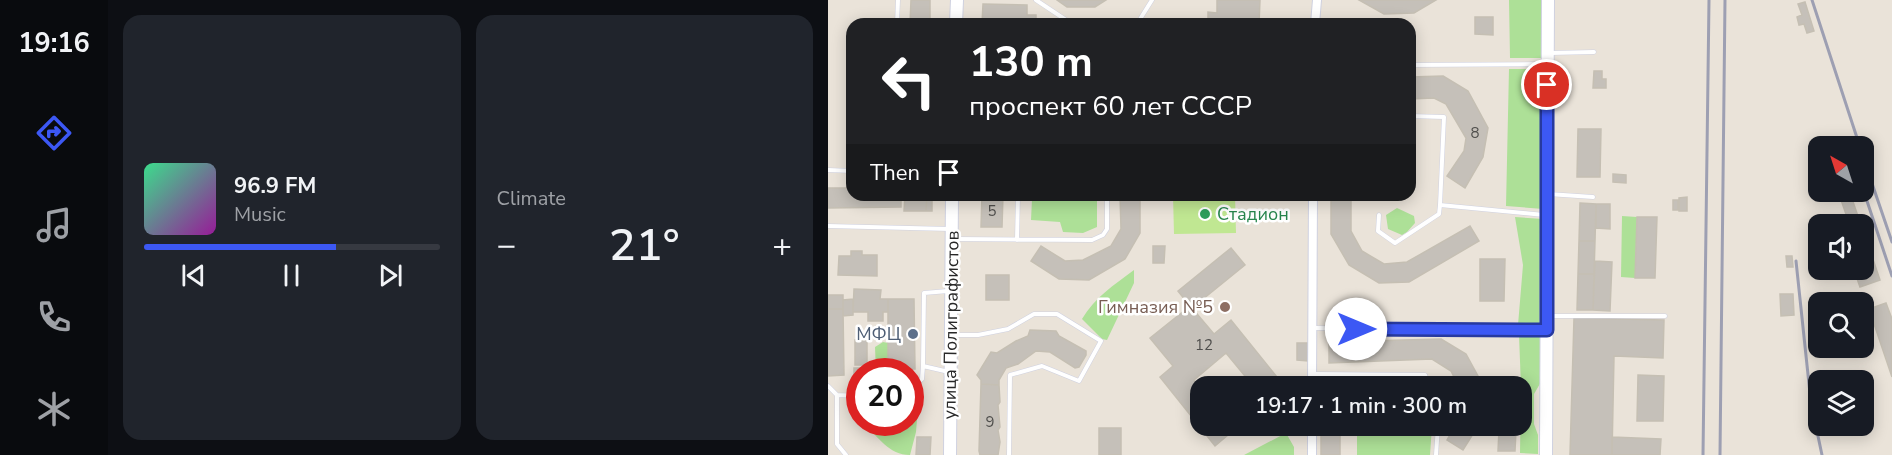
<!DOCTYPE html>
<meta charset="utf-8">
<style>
body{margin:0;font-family:"Nunito Sans",sans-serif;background:#20242c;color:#f1f3f6;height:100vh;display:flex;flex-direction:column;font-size:22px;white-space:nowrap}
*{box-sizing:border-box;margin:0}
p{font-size:20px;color:#9ea1a6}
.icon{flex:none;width:33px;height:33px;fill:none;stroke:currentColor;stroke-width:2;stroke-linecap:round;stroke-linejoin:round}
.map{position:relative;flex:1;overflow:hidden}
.sheet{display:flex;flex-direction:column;gap:15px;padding:15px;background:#0d0f14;width:720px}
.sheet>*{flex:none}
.guide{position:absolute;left:18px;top:18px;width:570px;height:183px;border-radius:18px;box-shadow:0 3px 15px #0003;background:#202124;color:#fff;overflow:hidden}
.needle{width:39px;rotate:321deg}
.controls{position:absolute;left:980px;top:136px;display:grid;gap:12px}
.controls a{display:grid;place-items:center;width:66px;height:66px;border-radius:12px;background:#171b24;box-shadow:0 3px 15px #0003;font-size:30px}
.speed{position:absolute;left:18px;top:358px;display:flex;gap:12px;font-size:30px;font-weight:700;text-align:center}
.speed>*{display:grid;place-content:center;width:78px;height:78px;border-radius:50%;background:#171b24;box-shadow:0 3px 15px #0003;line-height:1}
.speed .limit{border:9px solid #d22;background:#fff;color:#111}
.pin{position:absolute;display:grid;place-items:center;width:51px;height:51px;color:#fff;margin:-26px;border:3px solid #fff;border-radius:50%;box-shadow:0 2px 6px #0007}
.me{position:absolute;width:66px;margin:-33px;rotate:90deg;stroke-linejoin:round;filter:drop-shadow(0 0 4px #0008)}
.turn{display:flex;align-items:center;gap:21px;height:126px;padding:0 24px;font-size:27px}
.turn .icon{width:78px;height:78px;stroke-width:2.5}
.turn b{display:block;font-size:42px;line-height:51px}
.then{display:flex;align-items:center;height:57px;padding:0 24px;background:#0003;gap:12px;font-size:22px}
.big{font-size:45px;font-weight:600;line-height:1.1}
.sheet .widget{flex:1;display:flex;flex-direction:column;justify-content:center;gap:9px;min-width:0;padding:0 21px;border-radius:18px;background:#20242c}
.song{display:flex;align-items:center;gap:18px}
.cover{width:72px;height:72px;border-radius:9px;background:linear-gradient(135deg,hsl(150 70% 55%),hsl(300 70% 35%))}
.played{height:6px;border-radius:3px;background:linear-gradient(90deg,#3c58f4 65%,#363941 65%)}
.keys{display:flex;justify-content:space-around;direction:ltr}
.heat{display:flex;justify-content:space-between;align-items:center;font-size:33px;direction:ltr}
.sheet .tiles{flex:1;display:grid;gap:15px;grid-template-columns:repeat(2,1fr)}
.trip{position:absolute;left:362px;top:376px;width:342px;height:60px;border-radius:18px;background:#171b24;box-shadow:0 3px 15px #0003;font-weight:600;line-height:60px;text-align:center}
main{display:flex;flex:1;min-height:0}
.tab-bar{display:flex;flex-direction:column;width:108px;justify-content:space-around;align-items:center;background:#090b0e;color:#9ea1a6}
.tab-bar .icon{width:42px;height:42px}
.tab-bar .on{color:#3c58f4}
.tab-bar b{font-size:27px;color:#f1f3f6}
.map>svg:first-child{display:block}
.green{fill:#ade097}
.pitch{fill:#c0e792}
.building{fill:#c5c0b9;stroke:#c5bfb3;stroke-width:1.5}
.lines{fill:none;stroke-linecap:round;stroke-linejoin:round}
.lane-casing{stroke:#cfd1e0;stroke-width:5}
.street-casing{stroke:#cfd1e0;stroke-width:10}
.secondary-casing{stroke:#cfd1e0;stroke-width:14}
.lane{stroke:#fff;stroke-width:4}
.street{stroke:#fff;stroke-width:8}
.secondary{stroke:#fff;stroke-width:12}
.rail{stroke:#9d9fb2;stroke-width:3}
.route-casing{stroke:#27399f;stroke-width:15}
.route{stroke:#3c58f4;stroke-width:10}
.leisure-dot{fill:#2e9e5b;stroke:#fff;stroke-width:2}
.education-dot{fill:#8d6e63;stroke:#fff;stroke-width:2}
.service-dot{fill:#5c6f8a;stroke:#fff;stroke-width:2}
.labels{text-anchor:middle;stroke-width:5;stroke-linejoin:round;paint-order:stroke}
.number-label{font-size:15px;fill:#4f4e4c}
.leisure-label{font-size:18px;fill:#27864d;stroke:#fff;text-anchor:start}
.education-label{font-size:18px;fill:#785e54;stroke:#fff;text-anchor:end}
.street-label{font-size:18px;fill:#282828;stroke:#fff}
.service-label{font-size:18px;fill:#4e5e75;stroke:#fff;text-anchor:end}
</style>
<main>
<nav class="tab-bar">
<b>19:16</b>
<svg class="icon on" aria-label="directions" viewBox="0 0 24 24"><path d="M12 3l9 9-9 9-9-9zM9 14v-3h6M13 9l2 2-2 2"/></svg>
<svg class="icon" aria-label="music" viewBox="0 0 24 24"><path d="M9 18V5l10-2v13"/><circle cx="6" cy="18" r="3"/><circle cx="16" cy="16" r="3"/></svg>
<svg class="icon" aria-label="phone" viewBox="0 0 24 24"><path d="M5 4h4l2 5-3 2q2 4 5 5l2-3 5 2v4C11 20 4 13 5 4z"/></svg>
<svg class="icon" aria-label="climate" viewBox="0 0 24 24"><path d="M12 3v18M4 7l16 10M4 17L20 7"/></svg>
</nav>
<section class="sheet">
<div class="tiles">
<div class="widget">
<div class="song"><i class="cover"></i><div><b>96.9 FM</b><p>Music</p></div></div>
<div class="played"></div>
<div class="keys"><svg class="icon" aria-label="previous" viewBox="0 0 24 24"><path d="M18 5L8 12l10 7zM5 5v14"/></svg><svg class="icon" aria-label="pause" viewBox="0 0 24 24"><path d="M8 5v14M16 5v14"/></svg><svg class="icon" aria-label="next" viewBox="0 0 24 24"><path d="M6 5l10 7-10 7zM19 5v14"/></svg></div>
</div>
<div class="widget"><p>Climate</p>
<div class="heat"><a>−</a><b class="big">21°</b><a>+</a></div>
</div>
</div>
</section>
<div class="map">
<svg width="1064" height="455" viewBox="0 0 1064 455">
<rect width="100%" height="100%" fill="#eae3d9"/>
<path class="green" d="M681 0H715L714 58H682Z
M681 69H709L716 75 715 209 678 206Z
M193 195H269V227L255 233 235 232 232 222 203 220 204 199 193 198Z
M569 208 586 216 587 223 579 232 574 235 560 229 558 215Z
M794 216 809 217 807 278 793 277Z
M687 217 715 219 714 324 690 325 695 265Z
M306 270V283L279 340 274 339 254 319C267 297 286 285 306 270Z
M691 335 714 336 713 382 706 394V424L710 435V454L692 453 693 387Z
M55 342 60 343V369L65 372H48L47 347Z
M588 379 595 383 597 387H529V382Z
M83 393 91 395 88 432 82 455C61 455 50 437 36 423H82Z
M529 426H604L602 455H529Z
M458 433 466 447V455H416Z"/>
<path class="pitch" d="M345 195H407L408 233 346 234Z"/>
<path class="building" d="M83 0H102V24H82Z
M229 0H278L267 7H239Z
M389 0H432L431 24H380V12L389 13Z
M531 0H608L586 13 556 14Z
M977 2 986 31 979 33 976 24 971 25 969 17 974 15 970 4Z
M155 4 199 5V15H208V24H154Z
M647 17H665V35L647 34Z
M766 71H774V79H778V88H765Z
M615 76 640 91 660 128 655 157 637 188 619 176 636 151 638 138 618 104 606 98 582 99V77Z
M750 129H773L772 177H749Z
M785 174 798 175V183L785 182Z
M0 188H24V195H73V207L0 208Z
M1022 193 1033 225H1010L1009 223 1020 220 1012 197Z
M77 195H99L98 211H76Z
M99 195H104V211H98Z
M154 195H175L174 227H153Z
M292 195H312V233L297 259 261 280 231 279 203 261 213 246 237 261 255 260 283 246 293 229Z
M503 195H523V231L534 251 556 264 579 262 642 226 651 241 581 282 551 283 521 265 503 234Z
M859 197V211H851V198Z
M845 200H850V210H845Z
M752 203 768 204 767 241H751Z
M768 204H782V229L768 228Z
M809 217H829L827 278H807Z
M1035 230 1052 280 1032 287 1026 270H1035Z
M751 241H767L766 274H750Z
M325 246H337L336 263H325Z
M403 248 417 265 364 308 386 334 403 320 457 387H426L398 353 366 380 372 388V426H403L406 430 387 446 332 377 345 366 322 338 362 306 350 291Z
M23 251H34V255H49V276L10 275 11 256H23Z
M958 256H964L965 267H959Z
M652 259H677L676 301H652Z
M767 261 784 262 782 311 765 310Z
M750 274H766L765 310H749Z
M158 275H181V300H158Z
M26 289 53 290 52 299H60V312H55V321H40V312H25Z
M952 294H965L966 315 953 316Z
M0 295H15V309H0Z
M25 299V315L15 316V300Z
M60 299H86L87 369H60Z
M1058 303 1064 319V377L1041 309Z
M0 309H15L16 375 0 376Z
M746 318 836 320 835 358 786 356 784 455H742Z
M202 330 228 331 231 336 258 351V355L251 367 247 368 222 352 208 351 190 364 178 368 171 380V385L153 384V380L149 375 163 352 169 353 188 341 200 336Z
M613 339 638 354 656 387H631L623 371 604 359 501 363V342Z
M27 340H39V365H27Z
M469 343H480V361L469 360Z
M26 368H48V372H32V383H26Z
M810 375 836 376 835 421H809Z
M153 384 171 385 172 402 170 405 172 427 170 430 172 442 170 455H152L151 451Z
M493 426H512V455H493Z
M627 426H650L635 450 619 440Z
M271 428H293V455H271Z
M671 430H688L687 451H670Z
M89 437H103L102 455H88Z
M784 437 833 439 832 455H784Z"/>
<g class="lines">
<g class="lane-casing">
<path id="lane" d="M208 0 244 24
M69 24 70 0
M309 24 324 0
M722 53 766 52
M582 65 716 64
M582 116 616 117 612 205 716 215
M0 170 24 171
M720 194 765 197
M551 215 550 231 567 243 611 214 612 205
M0 226 122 229
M127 239 264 240 275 235 279 229V195
M189 240 190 195
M120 291 96 293 95 366 121 372
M719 316H837
M485 328 717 330
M126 335H150L180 329 206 314H229L273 341 251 381 214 366 182 375 181 455
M485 374 597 375 602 387
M0 386 9 395
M82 389 94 379 95 366
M18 455 9 444V395L32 396
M608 455 610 426"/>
</g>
<g class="street-casing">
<path id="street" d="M487 24 489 0
M484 387 485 195
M484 455V426"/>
</g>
<g class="secondary-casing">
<path id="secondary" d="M128 24 129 0
M122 455 124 195
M718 455 720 0"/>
</g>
<use href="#lane" class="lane"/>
<use href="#street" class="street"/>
<use href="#secondary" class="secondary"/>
<path class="rail" d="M984 0 1032 147
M1035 157 1064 242
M1035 189 1064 276
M968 261 983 403 994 455
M875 455 881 0
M892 455 897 0"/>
</g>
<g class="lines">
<g class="route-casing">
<path id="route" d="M528 329 719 330V85"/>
</g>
<use href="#route" class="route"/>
</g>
<circle class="leisure-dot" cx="377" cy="214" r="6"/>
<circle class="education-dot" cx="397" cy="307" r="6"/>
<circle class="service-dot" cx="85" cy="334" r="6"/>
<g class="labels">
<g class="number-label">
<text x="647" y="138">8</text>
<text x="164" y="216">5</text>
<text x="376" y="350">12</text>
<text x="162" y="427">9</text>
</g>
<g class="leisure-label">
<text x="389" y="220">Стадион</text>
</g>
<g class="education-label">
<text x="385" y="313">Гимназия №5</text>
</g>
<g class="street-label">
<text transform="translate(123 325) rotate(-89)" y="6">улица Полиграфистов</text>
</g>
<g class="service-label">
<text x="73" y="340">МФЦ</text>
</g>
</g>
</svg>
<div class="controls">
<a><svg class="needle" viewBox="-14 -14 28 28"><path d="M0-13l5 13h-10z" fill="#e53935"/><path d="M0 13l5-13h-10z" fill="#9ea1a6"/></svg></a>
<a><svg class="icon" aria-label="sound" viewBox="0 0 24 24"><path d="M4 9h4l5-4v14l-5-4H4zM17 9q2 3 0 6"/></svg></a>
<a><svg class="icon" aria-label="search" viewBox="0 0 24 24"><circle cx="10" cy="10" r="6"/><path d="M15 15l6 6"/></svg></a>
<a><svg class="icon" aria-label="layers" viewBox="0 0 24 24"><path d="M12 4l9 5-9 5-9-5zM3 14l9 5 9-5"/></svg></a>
</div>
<div class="speed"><div class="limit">20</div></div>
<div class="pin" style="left:719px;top:85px;background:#d93025"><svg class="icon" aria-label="arrive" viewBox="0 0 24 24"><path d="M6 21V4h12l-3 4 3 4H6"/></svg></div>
<svg class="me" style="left:528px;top:329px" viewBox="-20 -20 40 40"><circle r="19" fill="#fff"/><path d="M0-13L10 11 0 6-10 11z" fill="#3c58f4"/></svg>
<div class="trip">19:17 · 1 min · 300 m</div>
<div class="guide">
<div class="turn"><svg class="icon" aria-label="left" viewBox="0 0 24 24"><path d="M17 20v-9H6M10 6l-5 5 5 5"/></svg><div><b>130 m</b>проспект 60 лет СССР</div></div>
<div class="then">Then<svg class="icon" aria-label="arrive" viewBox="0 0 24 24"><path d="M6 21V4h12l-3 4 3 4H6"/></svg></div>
</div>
</div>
</main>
